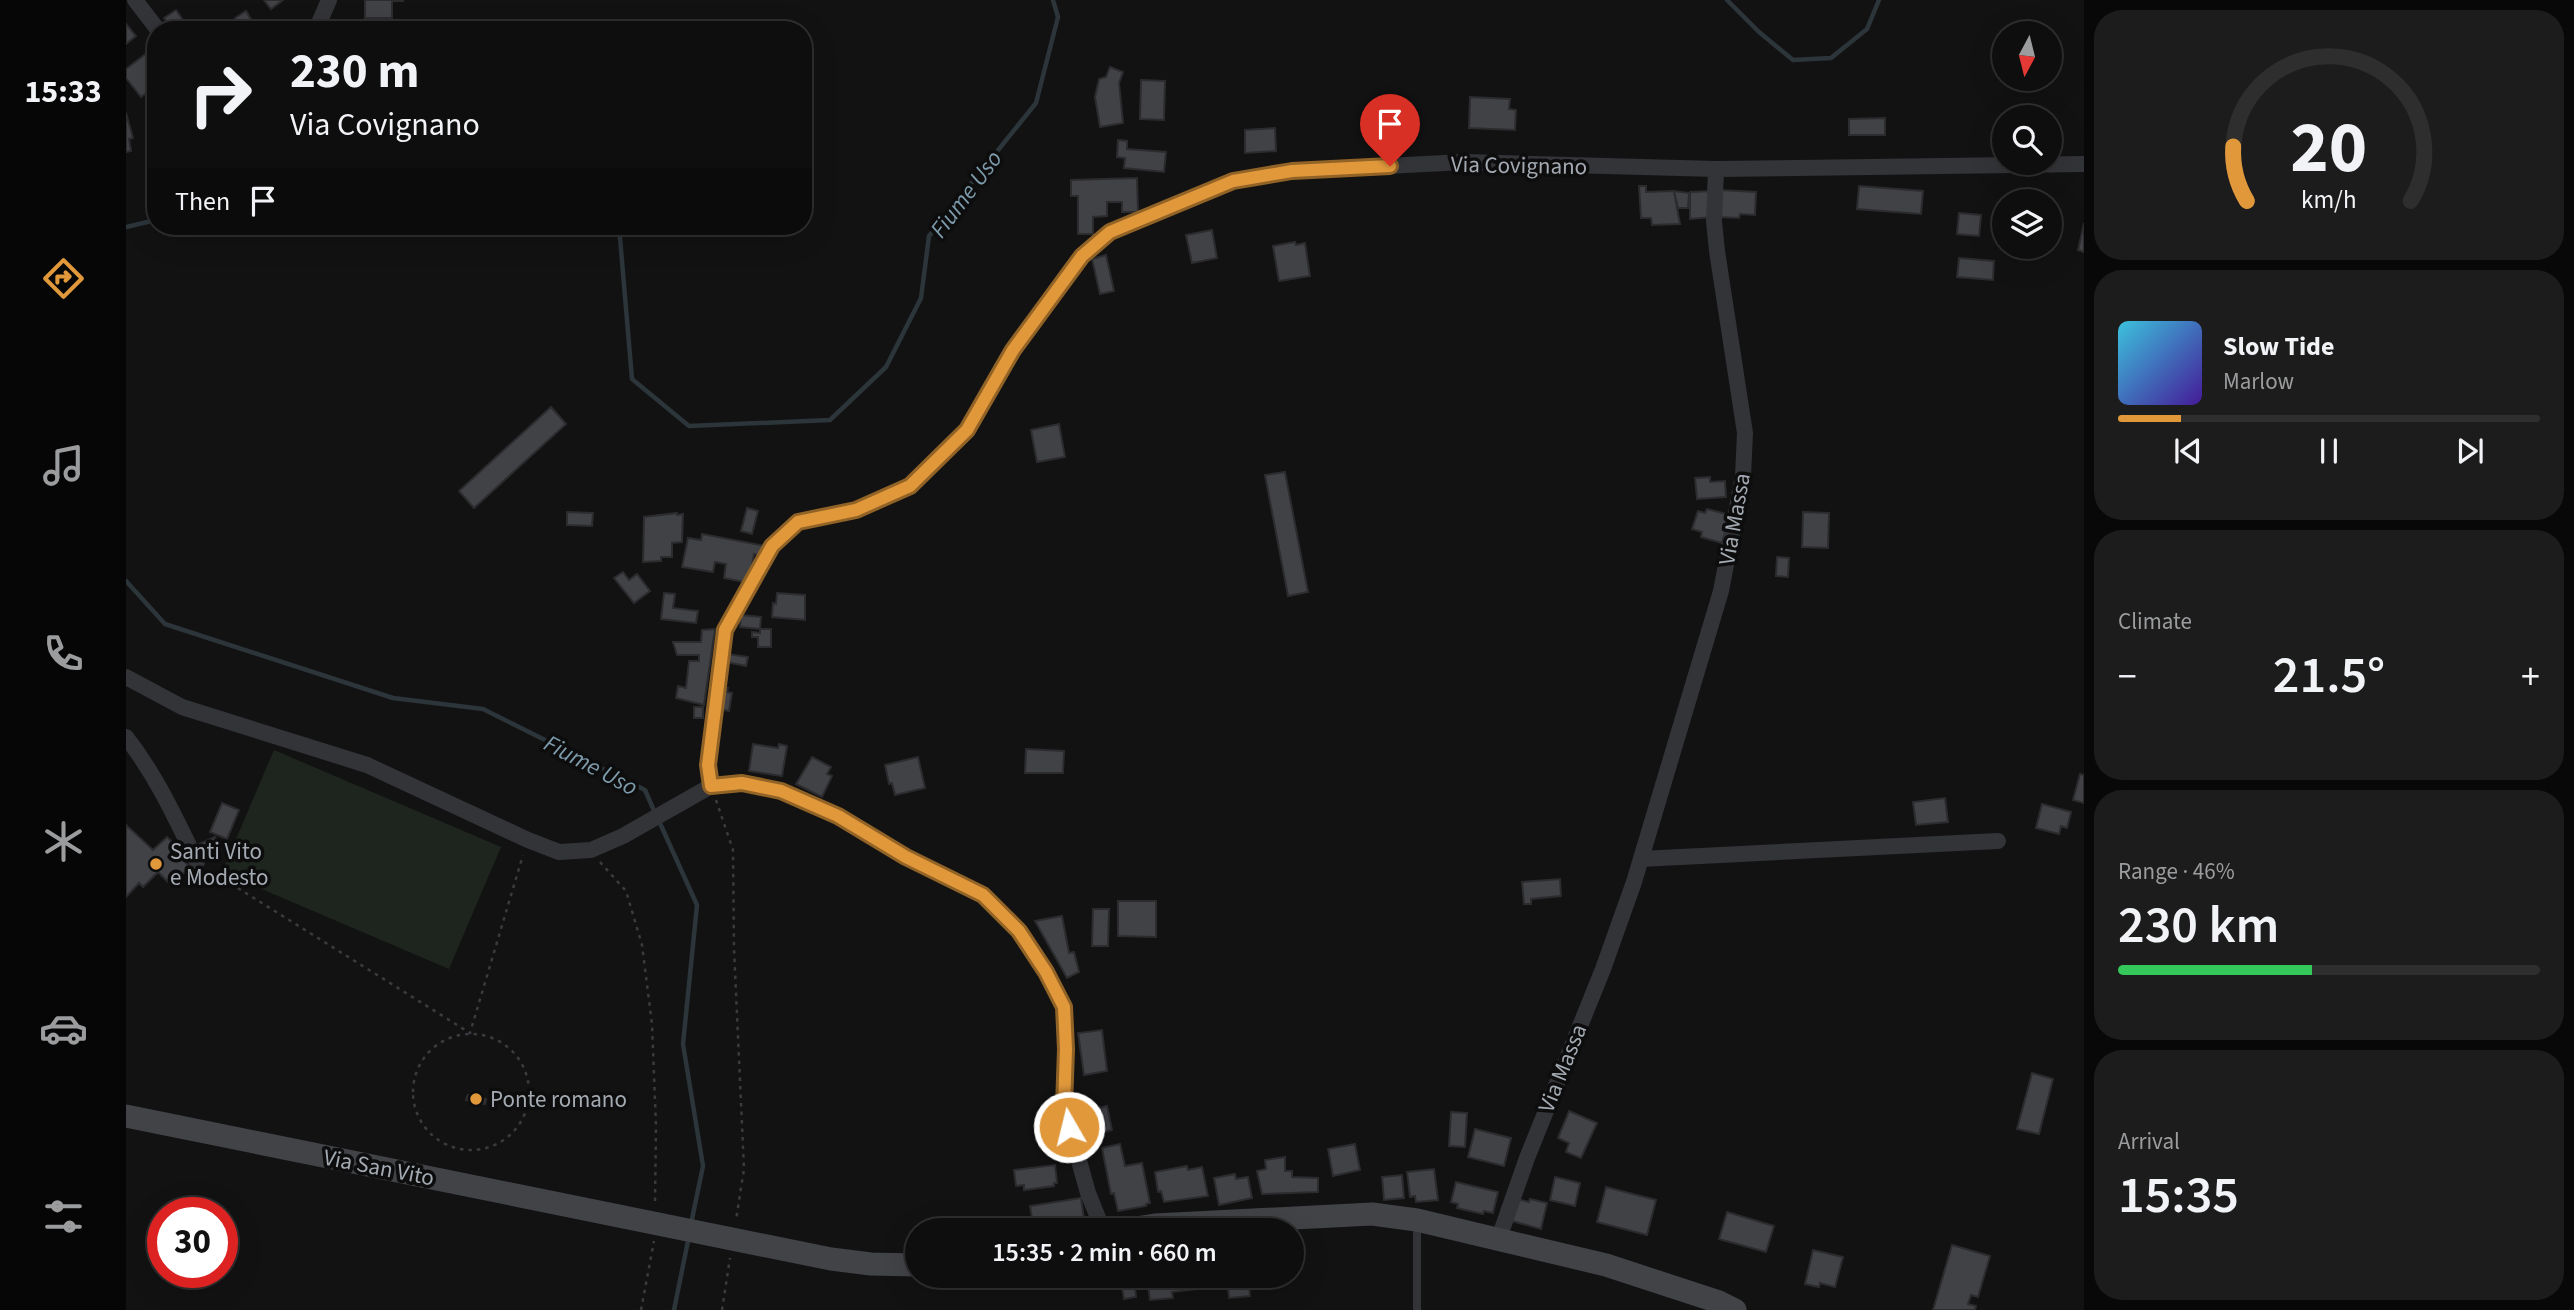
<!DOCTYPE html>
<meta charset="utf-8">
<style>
body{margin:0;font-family:"Source Sans 3",sans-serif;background:#1c1c1c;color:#f1f3f6;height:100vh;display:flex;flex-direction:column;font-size:26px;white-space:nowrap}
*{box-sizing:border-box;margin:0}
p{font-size:23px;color:#9b9c9e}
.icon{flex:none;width:38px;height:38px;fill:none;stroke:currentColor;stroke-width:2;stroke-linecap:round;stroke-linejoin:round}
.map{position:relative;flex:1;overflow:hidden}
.sheet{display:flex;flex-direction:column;gap:10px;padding:10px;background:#080808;width:490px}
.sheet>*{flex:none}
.top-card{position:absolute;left:21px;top:21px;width:665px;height:214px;border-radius:28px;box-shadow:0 7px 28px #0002,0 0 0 2px #2e2e2e;background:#0e0e0e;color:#f1f3f6;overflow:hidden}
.needle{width:46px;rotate:187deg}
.fabs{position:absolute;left:1866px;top:21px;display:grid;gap:14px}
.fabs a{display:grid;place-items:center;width:70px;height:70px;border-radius:50%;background:#0e0e0e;box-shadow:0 7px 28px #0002,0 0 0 2px #2e2e2e;font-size:35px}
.speed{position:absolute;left:21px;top:1197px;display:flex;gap:14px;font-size:35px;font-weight:700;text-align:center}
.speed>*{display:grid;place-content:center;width:91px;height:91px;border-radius:50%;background:#0e0e0e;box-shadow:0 7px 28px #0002,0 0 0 2px #2e2e2e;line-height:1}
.speed .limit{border:10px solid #d22;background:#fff;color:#111}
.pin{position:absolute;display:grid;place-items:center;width:60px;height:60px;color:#fff;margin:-72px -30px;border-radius:50% 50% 50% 0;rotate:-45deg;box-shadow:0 0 7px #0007}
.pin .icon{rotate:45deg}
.me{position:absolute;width:77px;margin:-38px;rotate:352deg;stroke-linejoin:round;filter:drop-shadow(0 0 5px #0008)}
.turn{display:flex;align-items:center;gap:24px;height:147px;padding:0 28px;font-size:32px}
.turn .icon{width:91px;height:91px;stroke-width:2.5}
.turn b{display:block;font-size:49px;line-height:60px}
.then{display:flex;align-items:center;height:66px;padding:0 28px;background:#0003;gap:14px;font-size:26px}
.big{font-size:52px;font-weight:600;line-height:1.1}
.sheet .widget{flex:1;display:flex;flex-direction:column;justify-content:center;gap:10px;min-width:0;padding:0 24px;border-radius:28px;background:#1c1c1c}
.sheet .dial{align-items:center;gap:0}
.dial svg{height:182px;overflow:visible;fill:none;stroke:#2e2e2e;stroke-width:7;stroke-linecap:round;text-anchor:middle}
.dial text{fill:#f1f3f6;stroke:none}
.song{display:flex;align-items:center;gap:21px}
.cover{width:84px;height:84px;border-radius:10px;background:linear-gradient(135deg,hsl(190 70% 55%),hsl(260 70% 35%))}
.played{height:7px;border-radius:4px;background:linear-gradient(90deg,#e1983b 15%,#2e2e2e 15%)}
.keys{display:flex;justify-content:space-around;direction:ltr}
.heat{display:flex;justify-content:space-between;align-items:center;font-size:38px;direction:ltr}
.charge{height:10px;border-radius:5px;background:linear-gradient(90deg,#34c759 46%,#2e2e2e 0)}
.trip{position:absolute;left:779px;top:1218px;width:399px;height:70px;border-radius:35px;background:#0e0e0e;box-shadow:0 7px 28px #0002,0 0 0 2px #2e2e2e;font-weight:600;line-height:70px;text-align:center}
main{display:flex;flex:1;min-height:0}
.menu{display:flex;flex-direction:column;width:126px;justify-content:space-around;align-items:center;background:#060606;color:#9b9c9e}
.menu .icon{width:49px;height:49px}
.menu .selected{color:#e1983b}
.menu b{font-size:32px;color:#f1f3f6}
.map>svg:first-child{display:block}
.green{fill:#1e251e}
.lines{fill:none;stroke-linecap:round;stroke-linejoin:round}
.stream{stroke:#2c353a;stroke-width:4.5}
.building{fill:#414246;stroke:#2c2c2f;stroke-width:2}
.path{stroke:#393b3e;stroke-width:2.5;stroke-dasharray:3.5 5;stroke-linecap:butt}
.lane{stroke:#333438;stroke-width:8}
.street{stroke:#333438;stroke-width:16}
.secondary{stroke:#414347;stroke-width:23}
.route-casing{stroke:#926326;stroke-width:18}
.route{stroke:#e1983b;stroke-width:12}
.poi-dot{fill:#e1983b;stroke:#0d0d0e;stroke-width:2.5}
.labels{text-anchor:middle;stroke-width:7;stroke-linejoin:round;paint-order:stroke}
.street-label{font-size:23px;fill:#a4aab2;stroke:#0d0d0e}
.poi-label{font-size:23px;fill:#a4aab2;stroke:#0d0d0e;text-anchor:start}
.water-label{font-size:24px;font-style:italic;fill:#7d9bab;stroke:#0d0d0e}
</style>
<main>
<nav class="menu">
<b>15:33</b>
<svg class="icon selected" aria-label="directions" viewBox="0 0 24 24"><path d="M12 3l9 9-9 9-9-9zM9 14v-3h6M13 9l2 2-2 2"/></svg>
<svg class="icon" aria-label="music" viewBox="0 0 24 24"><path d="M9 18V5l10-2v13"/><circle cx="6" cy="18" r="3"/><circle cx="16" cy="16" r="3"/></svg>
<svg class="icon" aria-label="phone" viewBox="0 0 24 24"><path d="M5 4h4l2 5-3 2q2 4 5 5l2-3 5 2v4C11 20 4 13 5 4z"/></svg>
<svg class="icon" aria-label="climate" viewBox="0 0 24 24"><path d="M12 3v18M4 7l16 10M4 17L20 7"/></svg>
<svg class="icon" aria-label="car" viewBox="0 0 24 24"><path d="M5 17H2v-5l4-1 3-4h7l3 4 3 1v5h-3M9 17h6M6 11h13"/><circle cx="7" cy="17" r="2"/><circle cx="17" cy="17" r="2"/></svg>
<svg class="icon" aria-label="filters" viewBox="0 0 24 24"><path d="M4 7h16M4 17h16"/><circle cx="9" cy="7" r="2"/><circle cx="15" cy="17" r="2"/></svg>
</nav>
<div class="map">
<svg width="1958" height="1310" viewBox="0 0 1958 1310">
<rect width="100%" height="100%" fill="#121213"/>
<path class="green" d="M148 750 375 847 323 969 96 872Z"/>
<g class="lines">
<path class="stream" d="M1601 0 1633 32 1667 60 1705 58 1741 29 1753 0
M493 226 506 379 563 426 704 420 760 367 795 298 803 236 910 103 932 17 927 0
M0 227 30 220
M0 581 39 624 267 698 357 709 519 790 529 813
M533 821 571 905 557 1044 577 1166 565 1224
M548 1310 563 1236"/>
</g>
<path class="building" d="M138 0H157L145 9Z
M239 0H277V1H266V18H239Z
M50 10 64 30H46L38 18Z
M120 11 130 28 128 30H116L109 18Z
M0 24 10 36 0 44Z
M22 52 30 61V96L25 101 19 94 15 97 0 78V69Z
M984 67 997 72 993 83 997 123 974 127 969 97 973 79 980 77Z
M1015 80 1039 81 1038 120 1014 119Z
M1344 97 1384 99 1383 109 1390 110 1389 130 1343 128Z
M0 113 7 138 3 139 5 151 0 152Z
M1759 118V135H1723V119Z
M1149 128 1150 151 1119 153V130Z
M992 140 1001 141V149L1040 152 1038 172 998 168 999 158 991 157Z
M1011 178 1012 212H996V202H981V216L967 217V234H952V196H945V180Z
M1513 186H1520V192L1548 191 1554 224 1526 225 1525 218H1515Z
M1733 186 1797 191 1795 214 1731 209Z
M1594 190 1630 192 1629 215 1614 214 1613 218 1592 217Z
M1548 191 1563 193 1562 208H1552Z
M1587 191V217L1564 219V192Z
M1833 213 1855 215 1853 236 1831 234Z
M1958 223V252L1952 250Z
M1086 230 1091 258 1066 263 1060 235Z
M1169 242 1170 245 1179 243 1184 276 1153 281 1147 246Z
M980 255 988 291 974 294 966 259Z
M1833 258 1868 261 1867 280 1831 277Z
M425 407 440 424 348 508 333 491Z
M933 424 939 457 911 462 905 430Z
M1159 472 1182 592 1162 596 1139 475Z
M1584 477V482L1599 481 1600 497 1571 499 1569 478Z
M621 508 632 511 626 534 615 531Z
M1581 509 1604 515 1596 543 1575 537 1576 532 1566 529 1572 511 1579 513Z
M441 512 467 513 466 526 441 525Z
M1677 512 1703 513 1702 548 1676 547Z
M551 513V515L557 514 556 542 546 543V557H535V561L517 562 518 517Z
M576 534 639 546 637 556 628 554 623 583 598 578 600 564 589 562 587 572 556 567 562 538 575 540Z
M1651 557 1663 558 1662 577 1650 576Z
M497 572 503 580 511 574 524 591 508 603 488 578Z
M538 593 549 594 547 608 572 611 570 623 535 619Z
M651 593 679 595V620L646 617 647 603 650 604Z
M615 615 635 617 634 629 614 627Z
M589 629 578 705 550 698 552 686 560 688 563 661H573V655H551L547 642H575L576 630Z
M634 629H645V647H632V637H626V632L634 633Z
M602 654 622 657 620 666 600 662Z
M597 687 602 688 601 692 606 693 603 711 593 709Z
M568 707H577V718H568Z
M627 744 652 748 653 744 661 746 656 776 623 771Z
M900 749 938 751 937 773H899Z
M686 757 705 767 701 774 706 776 696 797 670 784Z
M792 757 799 788 769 795 766 783 763 784 759 765Z
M1954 774 1958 775V803L1947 800Z
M1819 798 1822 822 1790 825 1787 802Z
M96 803 113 810 101 839 84 832Z
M1916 804 1945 812 1941 828 1935 826 1933 834 1910 828Z
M0 825 27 850 41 837 61 856 57 860 64 867 45 885 32 872 17 887 13 883 0 897Z
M89 837 95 849 79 856 73 844Z
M1434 879 1435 896 1405 899V904H1398L1396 882Z
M992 901H1030V937L992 936Z
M967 909H983L982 946H966Z
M936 916 943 953 948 952 953 972 941 978 909 921Z
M976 1030 981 1071 958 1075 952 1033Z
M1906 1073 1927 1079 1913 1134 1891 1129Z
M342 1095 360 1099 359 1104 340 1100Z
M981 1106 986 1130 962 1136 956 1112Z
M1443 1111 1471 1123 1455 1158 1440 1152 1443 1143 1432 1138Z
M1325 1112 1341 1113 1339 1147 1323 1146Z
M1349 1129 1385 1138 1378 1166 1342 1157Z
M994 1144 999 1166 1016 1163 1024 1203 1020 1204V1206L992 1211 988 1193 985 1194 976 1148Z
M1229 1144 1234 1170 1207 1176 1202 1149Z
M1159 1157V1171H1166V1177L1192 1178V1192L1136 1194 1131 1171 1140 1169 1139 1160Z
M929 1165 931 1183H928V1186L898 1190V1185L890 1186 888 1170Z
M1061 1166 1062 1170 1076 1167 1082 1196 1038 1202 1035 1191 1032 1192 1029 1172Z
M1308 1169 1312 1200 1290 1202 1289 1196 1284 1197 1281 1172Z
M1109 1174 1110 1179 1122 1177 1126 1198 1093 1205 1088 1178Z
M1276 1175 1278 1198 1258 1200 1256 1177Z
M1429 1177 1454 1183 1449 1206 1424 1200Z
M1330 1182 1372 1192 1367 1213 1358 1211 1357 1214 1331 1208 1332 1204 1325 1202Z
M1480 1187 1530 1200 1521 1235 1471 1222Z
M955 1198 958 1219 921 1224 922 1230H908L904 1206Z
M1391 1199 1403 1202 1404 1199 1421 1203 1415 1229 1386 1221Z
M1601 1212 1648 1226 1640 1252 1593 1239Z
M1826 1245 1864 1256 1852 1297 1845 1295 1842 1304 1850 1306 1849 1310H1807Z
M1687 1250 1717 1257 1709 1287 1694 1283 1693 1287 1679 1284Z
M1038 1276H1070L1072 1289 1046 1292 1047 1298 1024 1300 1022 1286 1038 1284Z
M1101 1276H1122L1124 1296 1103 1298Z
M1009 1287 1010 1297 998 1299 996 1288Z"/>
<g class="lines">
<path class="path" d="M590 800 607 850 608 949 618 1169 610 1220
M474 862 500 891 516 945 526 1024 530 1126 529 1203
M83 870 344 1033 397 855
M287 1092a58 58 0 1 1 116 0a58 58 0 1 1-116 0Z
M515 1310 528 1241
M596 1310 604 1258"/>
<path class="lane" d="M1291 1222V1310"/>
<path class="street" d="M9 0 32 30
M190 30 203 0
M0 677 56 707 241 765 402 840 433 852 465 850 497 836 585 786 616 783 655 791 712 816 780 857 857 895 893 931 920 972 938 1007 940 1049 938 1107 962 1193 977 1230
M0 737C30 775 50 819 71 862
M585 786 582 766 599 630 646 546 672 522 730 510 784 487 841 430 887 350 956 256 984 232 1107 181 1166 171 1337 162 1590 169 1958 164
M1515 859 1872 841
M1373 1238 1401 1158 1477 969 1508 882 1595 591 1617 476 1619 433 1591 251 1588 221 1590 169"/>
<path class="secondary" d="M0 1116 705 1259 745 1264 791 1265
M997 1230 1029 1225 1246 1214 1291 1220 1480 1265 1593 1302 1609 1310"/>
</g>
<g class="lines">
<g class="route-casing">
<path id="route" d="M943 1127 938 1107 940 1049 938 1007 920 972 893 931 857 895 780 857 712 816 655 791 616 783 585 786 582 765 599 630 646 546 672 522 730 510 784 486 841 430 887 350 956 256 984 232 1107 181 1166 171 1264 166"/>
</g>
<use href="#route" class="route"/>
</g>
<g class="poi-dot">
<circle cx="30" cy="864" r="7"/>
<circle cx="350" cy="1099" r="7"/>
</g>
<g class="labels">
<g class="street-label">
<text transform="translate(1393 165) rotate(1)" y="8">Via Covignano</text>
<text transform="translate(1608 519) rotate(-80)" y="8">Via Massa</text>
<text transform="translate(1436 1068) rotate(-68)" y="8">Via Massa</text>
<text transform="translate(253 1167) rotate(11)" y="8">Via San Vito</text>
</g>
<g class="poi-label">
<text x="44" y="859">Santi Vito<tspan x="44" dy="26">e Modesto</tspan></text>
<text x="364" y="1107">Ponte romano</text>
</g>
<g class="water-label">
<text transform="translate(840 194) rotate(-53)" y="8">Fiume Uso</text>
<text transform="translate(465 765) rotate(28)" y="8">Fiume Uso</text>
</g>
</g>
</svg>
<div class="fabs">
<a><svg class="needle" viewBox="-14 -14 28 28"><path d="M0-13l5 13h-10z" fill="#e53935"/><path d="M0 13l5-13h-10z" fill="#9b9c9e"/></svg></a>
<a><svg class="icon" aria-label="search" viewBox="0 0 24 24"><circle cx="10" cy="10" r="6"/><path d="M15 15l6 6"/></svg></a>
<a><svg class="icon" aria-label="layers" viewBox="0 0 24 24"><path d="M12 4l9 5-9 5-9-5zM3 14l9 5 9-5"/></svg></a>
</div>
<div class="speed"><div class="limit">30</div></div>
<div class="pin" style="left:1264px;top:166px;background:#d93025"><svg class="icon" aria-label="arrive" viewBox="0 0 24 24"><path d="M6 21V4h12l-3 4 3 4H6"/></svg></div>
<svg class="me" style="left:943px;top:1127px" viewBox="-20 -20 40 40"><circle r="17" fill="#e1983b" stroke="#fff" stroke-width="3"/><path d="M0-11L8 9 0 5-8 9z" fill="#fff"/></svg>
<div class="trip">15:35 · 2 min · 660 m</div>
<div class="top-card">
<div class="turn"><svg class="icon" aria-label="right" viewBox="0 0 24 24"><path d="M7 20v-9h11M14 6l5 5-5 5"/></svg><div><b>230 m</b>Via Covignano</div></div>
<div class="then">Then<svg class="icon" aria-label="arrive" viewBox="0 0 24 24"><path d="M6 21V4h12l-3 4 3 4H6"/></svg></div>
</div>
</div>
<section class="sheet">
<div class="widget dial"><svg viewBox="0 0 100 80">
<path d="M14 69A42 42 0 1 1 86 69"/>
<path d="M14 69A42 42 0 0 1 8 45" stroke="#e1983b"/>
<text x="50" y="56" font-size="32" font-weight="700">20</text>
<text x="50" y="72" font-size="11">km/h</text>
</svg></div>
<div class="widget">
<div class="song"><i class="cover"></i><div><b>Slow Tide</b><p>Marlow</p></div></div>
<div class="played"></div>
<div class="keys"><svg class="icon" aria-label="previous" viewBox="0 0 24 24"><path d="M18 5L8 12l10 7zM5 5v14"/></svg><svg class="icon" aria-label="pause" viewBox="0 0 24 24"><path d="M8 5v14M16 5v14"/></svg><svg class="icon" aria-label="next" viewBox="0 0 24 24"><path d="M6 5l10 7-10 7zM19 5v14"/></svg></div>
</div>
<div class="widget"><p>Climate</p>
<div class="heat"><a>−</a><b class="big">21.5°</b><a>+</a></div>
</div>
<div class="widget"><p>Range · 46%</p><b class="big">230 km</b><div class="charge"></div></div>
<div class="widget"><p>Arrival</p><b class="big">15:35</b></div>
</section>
</main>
